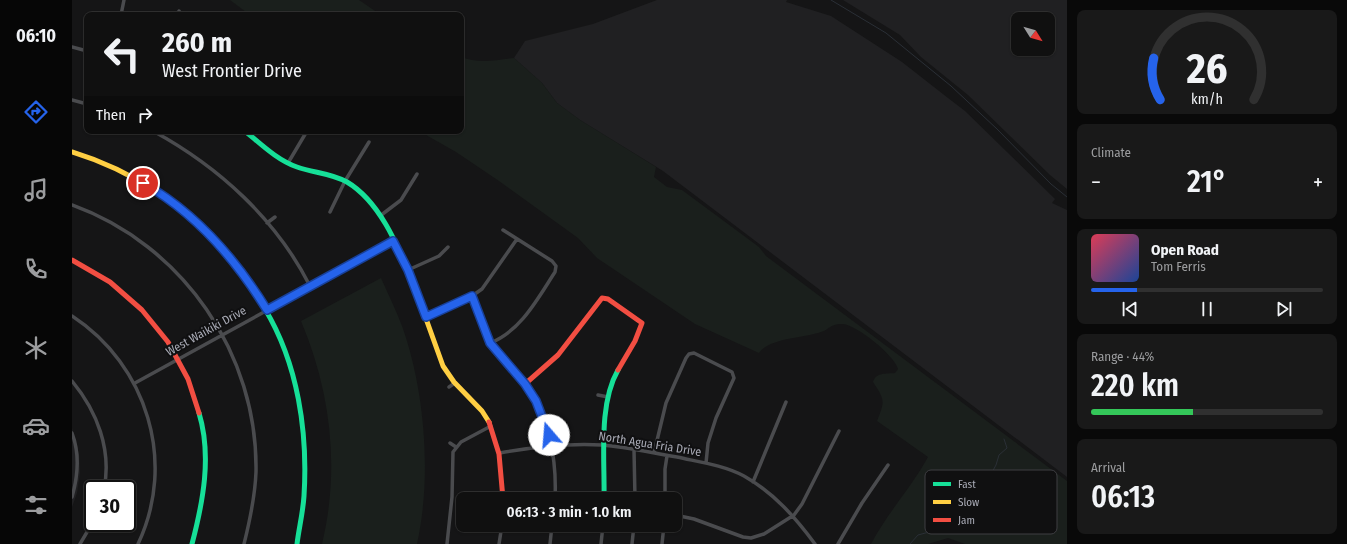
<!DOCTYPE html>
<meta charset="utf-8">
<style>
body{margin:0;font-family:"Fira Sans Condensed",sans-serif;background:#191919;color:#f1f3f6;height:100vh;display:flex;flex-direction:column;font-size:15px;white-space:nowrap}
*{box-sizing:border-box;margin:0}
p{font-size:13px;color:#9c9d9f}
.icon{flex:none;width:22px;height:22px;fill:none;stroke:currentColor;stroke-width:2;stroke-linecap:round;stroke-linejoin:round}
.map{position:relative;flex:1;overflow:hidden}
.details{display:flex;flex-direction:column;gap:10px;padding:10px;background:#090909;width:280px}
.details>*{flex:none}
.top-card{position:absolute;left:12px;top:12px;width:380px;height:122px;border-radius:8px;box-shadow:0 1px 3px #0004,0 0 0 1px #303030;background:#101010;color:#f1f3f6;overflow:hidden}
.needle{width:26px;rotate:127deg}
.tools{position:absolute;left:939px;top:12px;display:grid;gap:8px}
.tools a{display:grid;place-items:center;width:44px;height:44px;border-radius:8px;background:#101010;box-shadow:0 1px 3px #0004,0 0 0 1px #303030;font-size:20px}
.speed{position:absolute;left:12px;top:480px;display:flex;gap:8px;font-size:20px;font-weight:700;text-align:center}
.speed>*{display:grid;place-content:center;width:52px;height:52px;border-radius:50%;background:#101010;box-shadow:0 1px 3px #0004,0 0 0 1px #303030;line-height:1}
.speed .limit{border:2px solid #111;border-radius:6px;background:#fff;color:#111}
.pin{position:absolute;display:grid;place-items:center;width:34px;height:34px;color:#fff;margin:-17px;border:2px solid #fff;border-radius:50%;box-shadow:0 1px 4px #0007}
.me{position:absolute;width:44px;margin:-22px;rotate:342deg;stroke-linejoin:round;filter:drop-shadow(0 0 3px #0008)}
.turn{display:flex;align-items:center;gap:14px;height:84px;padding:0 12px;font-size:18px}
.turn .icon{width:52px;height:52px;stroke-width:2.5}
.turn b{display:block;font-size:28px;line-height:34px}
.then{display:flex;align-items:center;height:38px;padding:0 12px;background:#0003;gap:8px;font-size:15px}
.big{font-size:30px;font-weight:600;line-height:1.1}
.details .card{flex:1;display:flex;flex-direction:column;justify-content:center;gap:6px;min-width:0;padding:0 14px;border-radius:8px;background:#191919}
.details .dial{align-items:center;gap:0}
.dial svg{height:104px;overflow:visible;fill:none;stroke:#303030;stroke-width:7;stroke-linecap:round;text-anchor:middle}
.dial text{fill:#f1f3f6;stroke:none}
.song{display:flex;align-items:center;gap:12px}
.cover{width:48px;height:48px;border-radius:6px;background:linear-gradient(135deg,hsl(350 70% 55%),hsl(220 70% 35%))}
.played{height:4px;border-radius:2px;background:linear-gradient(90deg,#2563eb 20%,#303030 20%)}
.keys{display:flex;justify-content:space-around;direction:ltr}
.heat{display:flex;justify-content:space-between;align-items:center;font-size:22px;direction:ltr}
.charge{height:6px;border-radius:3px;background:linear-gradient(90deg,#34c759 44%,#303030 0)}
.trip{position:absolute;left:384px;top:492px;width:226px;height:40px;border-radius:8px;background:#101010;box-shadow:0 1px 3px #0004,0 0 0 1px #303030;font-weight:600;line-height:40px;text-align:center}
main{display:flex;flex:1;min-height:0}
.menu{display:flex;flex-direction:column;width:72px;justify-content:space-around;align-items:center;background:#060606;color:#9c9d9f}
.menu .icon{width:28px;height:28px}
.menu .active{color:#2563eb}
.menu b{font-size:18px;color:#f1f3f6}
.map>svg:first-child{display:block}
.built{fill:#202022;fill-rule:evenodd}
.green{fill:#1a1f1c}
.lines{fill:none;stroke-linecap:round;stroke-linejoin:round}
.stream{stroke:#2a2f36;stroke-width:1}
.street{stroke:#4a4b4e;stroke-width:3.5}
.fast{stroke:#16e098;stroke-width:5}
.slow{stroke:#ffcf43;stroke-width:5}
.jam{stroke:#f24e42;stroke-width:5}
.route-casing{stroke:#184099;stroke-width:10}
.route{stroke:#2563eb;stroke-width:7}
.labels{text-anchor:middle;stroke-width:4;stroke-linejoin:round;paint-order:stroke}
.street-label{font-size:12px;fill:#a8aab5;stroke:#101011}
.key{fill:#101011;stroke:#3e3e42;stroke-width:1}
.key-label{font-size:11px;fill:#a8aab5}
</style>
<main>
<nav class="menu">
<b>06:10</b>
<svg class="icon active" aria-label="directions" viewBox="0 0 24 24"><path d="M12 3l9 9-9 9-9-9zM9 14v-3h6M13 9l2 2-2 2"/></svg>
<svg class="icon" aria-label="music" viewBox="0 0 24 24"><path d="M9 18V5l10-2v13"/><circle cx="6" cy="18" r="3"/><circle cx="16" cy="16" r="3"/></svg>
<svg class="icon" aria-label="phone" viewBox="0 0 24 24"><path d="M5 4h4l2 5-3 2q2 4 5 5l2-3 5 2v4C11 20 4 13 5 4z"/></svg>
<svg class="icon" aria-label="climate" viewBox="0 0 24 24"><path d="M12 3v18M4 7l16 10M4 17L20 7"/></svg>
<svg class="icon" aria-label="car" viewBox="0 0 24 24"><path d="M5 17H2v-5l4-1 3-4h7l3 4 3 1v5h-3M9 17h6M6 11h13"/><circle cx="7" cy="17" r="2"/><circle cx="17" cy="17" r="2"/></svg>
<svg class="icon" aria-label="filters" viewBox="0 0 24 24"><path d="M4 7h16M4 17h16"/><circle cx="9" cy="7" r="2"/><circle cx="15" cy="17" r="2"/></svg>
</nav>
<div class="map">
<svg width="995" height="544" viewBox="0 0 995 544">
<rect width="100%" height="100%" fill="#151516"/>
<path class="built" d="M585 0H715L714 2 759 16 830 62 876 98 893 111 983 199 980 203 995 210V477L591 171 508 120 485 103 470 83 442 58 453 41 521 24Z
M771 0H995V189L978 175 896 95 849 57 828 35ZM946 19H976V49H946Z
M0 428 7 454 8 473 5 493 0 507Z"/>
<path class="green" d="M158 0H287L309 15H178Z
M389 57C406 64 425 60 442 58L470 83 485 103 508 120 584 167 582 177 595 187 610 190 687 247 694 256 995 481V544H893L876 538 856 544H799C816 512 839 488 856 457L805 421C813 401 813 400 801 382 804 372 814 374 823 373L826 369C823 356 785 325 771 324 759 323 758 329 749 332 732 338 697 338 687 353L623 324 525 258 506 238 427 181 384 152 347 131H389Z
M309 278C316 294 324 310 330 326 353 390 360 477 345 544H250C268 469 259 392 229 321Z"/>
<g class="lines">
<path class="stream" d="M759 0 814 33 879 86 925 129 979 184 995 197
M838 544 846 535 879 526 902 505 924 465 927 455 935 448 932 439"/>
<path class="street" d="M49 15 52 0
M105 15 107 11
M0 47 15 51
M0 100 15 104
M81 131C147 167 204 219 238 286
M216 163 235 131
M0 205C111 245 186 354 184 472 183 497 178 520 172 544
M258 212 273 181 297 142
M308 216 329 200 345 174
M195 223 203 217
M336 270 367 256 376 247
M400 296C405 312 409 331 418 344 428 359 443 369 453 383 477 416 485 459 483 499
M0 316C75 365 105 462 66 544
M354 317 400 296 410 289 445 239
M418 343C449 331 466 298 483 272L484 266 480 261 431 230
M0 381C25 411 40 450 32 489
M63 383 321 241
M377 387 383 383
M526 395 536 397
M0 433C8 454 6 476 0 497
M378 443 384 447
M562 450 563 499
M428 453C461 447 496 443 530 445 555 447 580 453 605 457 627 462 651 465 672 476 702 493 723 517 743 544
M582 453 594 403 614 358 617 354 622 353 660 372 662 378 644 418 636 443 634 463
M681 482 714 402
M593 499V469L595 456
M603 515 622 519 671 537 679 538 692 534 722 515 730 504 767 431
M8 544 21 522
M375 544 380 497 381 452 389 442 419 426
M427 544 430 525
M478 544 480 525
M529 544 531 525
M560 544 562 525
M590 544 592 525
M766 544 790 503 816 465"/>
<path class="fast" d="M173 131C189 144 205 160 225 167 242 173 259 173 275 182 307 201 325 244 339 277
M193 309C226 364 236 432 232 496 231 512 227 528 225 544
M532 499C533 459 526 405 546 370
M120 544C131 502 140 456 127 413"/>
<path class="slow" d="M0 152C85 178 148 234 193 309
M339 277 371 366 382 382 410 411 417 422"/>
<path class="jam" d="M0 260 38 282 70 310 96 342 116 379 127 413
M453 384 486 355 530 298 536 299 570 323 563 341 546 370
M417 422 427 454 431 499"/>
</g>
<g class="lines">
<g class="route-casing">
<path id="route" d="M71 183C124 213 163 258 195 310L321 241 336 270 354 317 400 296 418 343 453 384 464 401 477 435"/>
</g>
<use href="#route" class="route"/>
</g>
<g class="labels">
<g class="street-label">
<text transform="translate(134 331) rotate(-29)" y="4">West Waikiki Drive</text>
<text transform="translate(578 444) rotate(9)" y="4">North Agua Fria Drive</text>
</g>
</g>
<rect x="853" y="470" width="132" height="64" rx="6" class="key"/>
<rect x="861" y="482" width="18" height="4" fill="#16e098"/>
<rect x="861" y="500" width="18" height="4" fill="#ffcf43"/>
<rect x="861" y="518" width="18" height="4" fill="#f24e42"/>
<g class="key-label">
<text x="886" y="488">Fast</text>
<text x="886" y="506">Slow</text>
<text x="886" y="524">Jam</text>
</g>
</svg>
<div class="tools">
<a><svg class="needle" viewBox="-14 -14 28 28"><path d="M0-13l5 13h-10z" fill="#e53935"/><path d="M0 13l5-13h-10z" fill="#9c9d9f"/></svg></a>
</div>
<div class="speed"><div class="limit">30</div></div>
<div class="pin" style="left:71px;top:183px;background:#d93025"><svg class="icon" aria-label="arrive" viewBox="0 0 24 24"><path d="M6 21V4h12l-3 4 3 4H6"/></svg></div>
<svg class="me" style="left:477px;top:435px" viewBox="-20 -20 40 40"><circle r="19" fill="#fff"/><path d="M0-13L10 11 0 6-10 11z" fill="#2563eb"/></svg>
<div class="trip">06:13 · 3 min · 1.0 km</div>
<div class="top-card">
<div class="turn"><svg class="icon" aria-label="left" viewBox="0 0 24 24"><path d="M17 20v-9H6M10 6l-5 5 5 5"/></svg><div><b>260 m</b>West Frontier Drive</div></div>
<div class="then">Then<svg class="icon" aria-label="right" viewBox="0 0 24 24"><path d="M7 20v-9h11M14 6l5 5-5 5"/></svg></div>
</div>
</div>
<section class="details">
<div class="card dial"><svg viewBox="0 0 100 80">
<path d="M14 69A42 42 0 1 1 86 69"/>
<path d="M14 69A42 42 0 0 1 9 37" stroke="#2563eb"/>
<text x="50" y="56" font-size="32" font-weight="700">26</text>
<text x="50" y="72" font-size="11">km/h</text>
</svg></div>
<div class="card"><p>Climate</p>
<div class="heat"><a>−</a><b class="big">21°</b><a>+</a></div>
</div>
<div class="card">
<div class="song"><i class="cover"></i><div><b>Open Road</b><p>Tom Ferris</p></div></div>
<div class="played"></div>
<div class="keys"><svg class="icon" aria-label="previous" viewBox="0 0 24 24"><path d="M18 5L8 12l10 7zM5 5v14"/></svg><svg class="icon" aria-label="pause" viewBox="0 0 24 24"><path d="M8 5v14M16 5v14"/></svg><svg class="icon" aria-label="next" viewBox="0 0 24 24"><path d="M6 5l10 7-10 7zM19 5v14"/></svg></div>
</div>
<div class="card"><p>Range · 44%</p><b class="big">220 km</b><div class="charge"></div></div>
<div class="card"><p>Arrival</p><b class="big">06:13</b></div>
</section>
</main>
